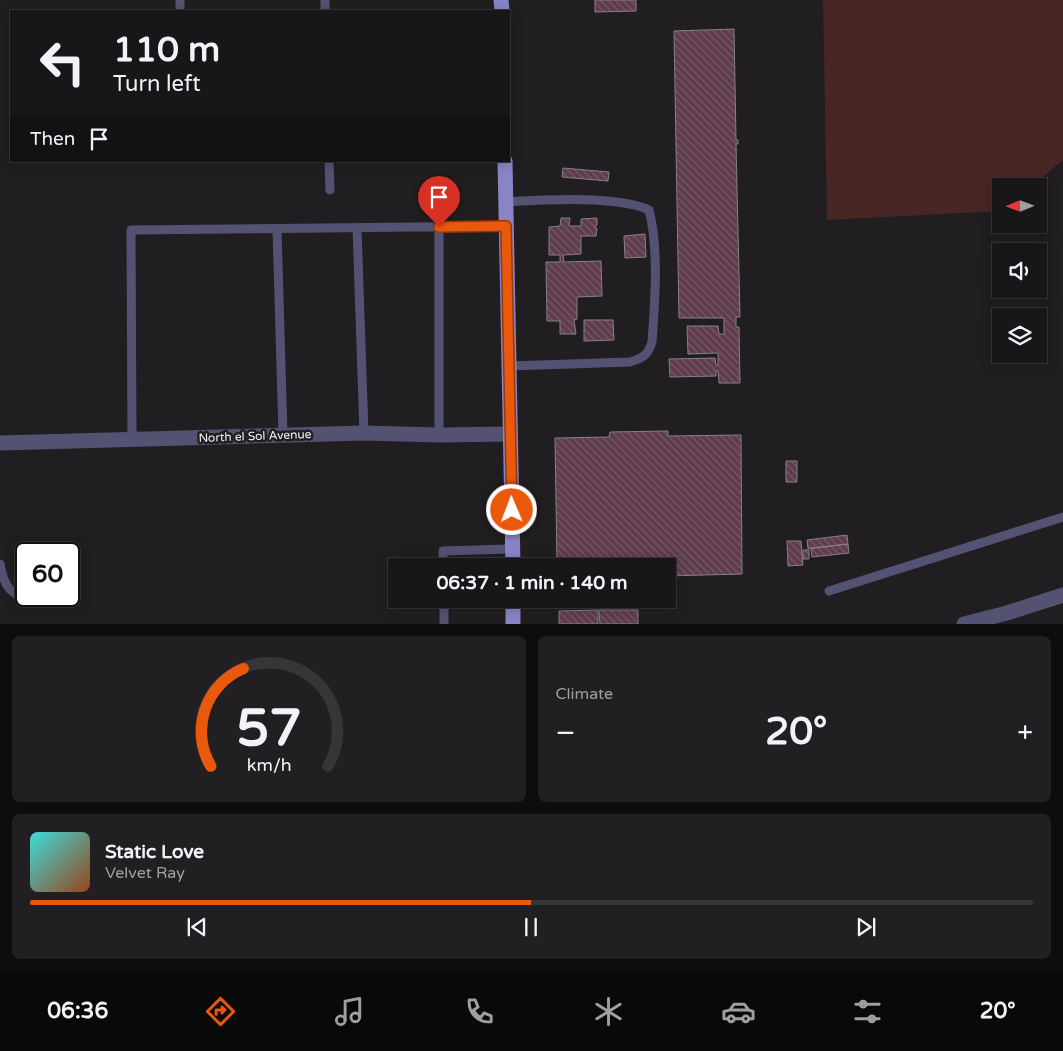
<!DOCTYPE html>
<meta charset="utf-8">
<style>
body{margin:0;font-family:"Varela Round",sans-serif;background:#211f22;color:#f1f3f6;height:100vh;display:flex;flex-direction:column;font-size:19px;white-space:nowrap}
*{box-sizing:border-box;margin:0}
p{font-size:16px;color:#9f9fa2}
.icon{flex:none;width:28px;height:28px;fill:none;stroke:currentColor;stroke-width:2;stroke-linecap:round;stroke-linejoin:round}
.map{position:relative;height:624px;overflow:hidden}
.sheet{display:flex;flex-direction:column;gap:12px;padding:12px;background:#0d0c0e;flex:1}
.sheet>*{flex:none}
.top-card{position:absolute;left:10px;top:10px;width:500px;height:152px;border-radius:0px;box-shadow:0 2px 12px #0003,0 0 0 1px #363538;background:#181619;color:#f1f3f6;overflow:hidden}
.needle{width:32px;rotate:269deg}
.fabs{position:absolute;left:992px;top:178px;display:grid;gap:10px}
.fabs a{display:grid;place-items:center;width:55px;height:55px;border-radius:0px;background:#181619;box-shadow:0 2px 12px #0003,0 0 0 1px #363538;font-size:25px}
.speed{position:absolute;left:15px;top:542px;display:flex;gap:10px;font-size:25px;font-weight:700;text-align:center}
.speed>*{display:grid;place-content:center;width:65px;height:65px;border-radius:50%;background:#181619;box-shadow:0 2px 12px #0003,0 0 0 1px #363538;line-height:1}
.speed .limit{border:2px solid #111;border-radius:8px;background:#fff;color:#111}
.pin{position:absolute;display:grid;place-items:center;width:42px;height:42px;color:#fff;margin:-51px -21px;border-radius:50% 50% 50% 0;rotate:-45deg;box-shadow:0 0 5px #0007}
.pin .icon{rotate:45deg}
.me{position:absolute;width:55px;margin:-28px;rotate:359deg;stroke-linejoin:round;filter:drop-shadow(0 0 4px #0008)}
.turn{display:flex;align-items:center;gap:18px;height:105px;padding:0 20px;font-size:22px}
.turn .icon{width:65px;height:65px;stroke-width:2.5}
.turn b{display:block;font-size:35px;line-height:42px}
.then{display:flex;align-items:center;height:48px;padding:0 20px;background:#0003;gap:10px;font-size:19px}
.big{font-size:38px;font-weight:700;line-height:1.1}
.sheet .card{flex:1;display:flex;flex-direction:column;justify-content:center;gap:8px;min-width:0;padding:0 18px;border-radius:8px;background:#211f22}
.sheet .dial{align-items:center;gap:0}
.dial svg{height:130px;overflow:visible;fill:none;stroke:#363538;stroke-width:7;stroke-linecap:round;text-anchor:middle}
.dial text{fill:#f1f3f6;stroke:none}
.song{display:flex;align-items:center;gap:15px}
.cover{width:60px;height:60px;border-radius:8px;background:linear-gradient(135deg,hsl(180 70% 55%),hsl(20 70% 35%))}
.played{height:5px;border-radius:2px;background:linear-gradient(90deg,#ea580c 50%,#363538 50%)}
.keys{display:flex;justify-content:space-around;direction:ltr}
.heat{display:flex;justify-content:space-between;align-items:center;font-size:28px;direction:ltr}
.sheet .tiles{flex:1;display:grid;gap:12px;grid-template-columns:1fr 1fr}
.card:last-child{grid-column:span 2}
.trip{position:absolute;left:388px;top:558px;width:288px;height:50px;border-radius:0px;background:#181619;box-shadow:0 2px 12px #0003,0 0 0 1px #363538;font-weight:700;line-height:50px;text-align:center}
.tab-bar{display:flex;height:80px;justify-content:space-around;align-items:center;background:#0a090a;color:#9f9fa2}
.tab-bar .icon{width:35px;height:35px}
.tab-bar .selected{color:#ea580c}
.tab-bar b{font-size:22px;color:#f1f3f6}
.map>svg:first-child{display:block}
.pitch{fill:#482625}
.building{fill:url(#building-back-hatch);stroke:#868183}
.lines{fill:none;stroke-linecap:round;stroke-linejoin:round}
.service{stroke:#545272;stroke-width:9}
.minor{stroke:#545272;stroke-width:15}
.tertiary{stroke:#545272;stroke-width:15}
.primary{stroke:#8984c6;stroke-width:15}
.route-casing{stroke:#983908;stroke-width:12}
.route{stroke:#ea580c;stroke-width:9}
.labels{text-anchor:middle;stroke-width:5;stroke-linejoin:round;paint-order:stroke}
.street-label{font-size:12px;fill:#f4f2f5;stroke:#201e21}
</style>
<div class="map">
<svg width="1063" height="624" viewBox="0 0 1063 624">
<defs>
<pattern id="building-back-hatch" width="6" height="6" patternUnits="userSpaceOnUse" patternTransform="scale(1.25)"><rect width="6" height="6" fill="#5f3c4d"/><path d="M-1 5l2 2M0 0l6 6M5-1l2 2" fill="none" stroke="#775967"/></pattern>
</defs>
<rect width="100%" height="100%" fill="#201e21"/>
<path class="pitch" d="M823 0H1063V160L1032 186H1001V211L827 220Z"/>
<path class="building" d="M595 0H636V11L595 12Z
M734 29 736 140H738V144H736L740 317H736V327H739L740 383H719L718 371H716V376L670 377 669 359 715 358 716 365H718V353L688 354 687 326H718L719 334H724V318H679L674 31Z
M563 168 609 172 608 181 562 177Z
M561 218H570L569 226H581V219L597 218V225L595 226 597 229 596 236H581V254L563 255 564 262 601 261 602 296 577 297V319L574 320 576 334H560V321H547L546 262H560V255H549V227L560 226Z
M645 234 646 257 625 258 624 236Z
M584 320H613L614 340 584 341Z
M668 431V436L741 435 742 574 666 576V566H557L555 438 609 437 610 432Z
M786 461H797V482H786Z
M847 535 848 544 808 549 807 540Z
M787 541H801L803 565 788 566Z
M848 544 849 553 812 557 811 548Z
M803 550H809V559H803Z
M598 610V624H559V611Z
M599 610H638V624H600Z"/>
<g class="lines">
<path class="service" d="M180 0V11
M325 0V11
M329 161 330 190
M506 202C541 200 619 195 649 210 659 248 655 302 652 342 648 355 643 358 630 362L510 366
M439 227V435
M357 228 364 433
M277 229 283 435
M132 439 131 230 507 226
M0 564C5 592 12 593 37 604
M443 566V551L512 549
M829 591 1063 517
M444 599V624"/>
<path class="minor" d="M0 443 364 433 439 435 510 434"/>
<path class="tertiary" d="M964 624 1007 613 1063 595"/>
<path class="primary" d="M501 0 502 11
M505 161 513 566
M513 624V599"/>
</g>
<g class="lines">
<g class="route-casing">
<path id="route" d="M439 227 506 226 512 510"/>
</g>
<use href="#route" class="route"/>
</g>
<g class="labels">
<g class="street-label">
<text transform="translate(255 436) rotate(-2)" y="4">North el Sol Avenue</text>
</g>
</g>
</svg>
<div class="fabs">
<a><svg class="needle" viewBox="-14 -14 28 28"><path d="M0-13l5 13h-10z" fill="#e53935"/><path d="M0 13l5-13h-10z" fill="#9f9fa2"/></svg></a>
<a><svg class="icon" aria-label="sound" viewBox="0 0 24 24"><path d="M4 9h4l5-4v14l-5-4H4zM17 9q2 3 0 6"/></svg></a>
<a><svg class="icon" aria-label="layers" viewBox="0 0 24 24"><path d="M12 4l9 5-9 5-9-5zM3 14l9 5 9-5"/></svg></a>
</div>
<div class="speed"><div class="limit">60</div></div>
<div class="pin" style="left:439px;top:227px;background:#d93025"><svg class="icon" aria-label="arrive" viewBox="0 0 24 24"><path d="M6 21V4h12l-3 4 3 4H6"/></svg></div>
<svg class="me" style="left:512px;top:510px" viewBox="-20 -20 40 40"><circle r="17" fill="#ea580c" stroke="#fff" stroke-width="3"/><path d="M0-11L8 9 0 5-8 9z" fill="#fff"/></svg>
<div class="trip">06:37 · 1 min · 140 m</div>
<div class="top-card">
<div class="turn"><svg class="icon" aria-label="left" viewBox="0 0 24 24"><path d="M17 20v-9H6M10 6l-5 5 5 5"/></svg><div><b>110 m</b>Turn left</div></div>
<div class="then">Then<svg class="icon" aria-label="arrive" viewBox="0 0 24 24"><path d="M6 21V4h12l-3 4 3 4H6"/></svg></div>
</div>
</div>
<section class="sheet">
<div class="tiles">
<div class="card dial"><svg viewBox="0 0 100 80">
<path d="M14 69A42 42 0 1 1 86 69"/>
<path d="M14 69A42 42 0 0 1 34 9" stroke="#ea580c"/>
<text x="50" y="56" font-size="32" font-weight="700">57</text>
<text x="50" y="72" font-size="11">km/h</text>
</svg></div>
<div class="card"><p>Climate</p>
<div class="heat"><a>−</a><b class="big">20°</b><a>+</a></div>
</div>
<div class="card">
<div class="song"><i class="cover"></i><div><b>Static Love</b><p>Velvet Ray</p></div></div>
<div class="played"></div>
<div class="keys"><svg class="icon" aria-label="previous" viewBox="0 0 24 24"><path d="M18 5L8 12l10 7zM5 5v14"/></svg><svg class="icon" aria-label="pause" viewBox="0 0 24 24"><path d="M8 5v14M16 5v14"/></svg><svg class="icon" aria-label="next" viewBox="0 0 24 24"><path d="M6 5l10 7-10 7zM19 5v14"/></svg></div>
</div>
</div>
</section>
<nav class="tab-bar">
<b>06:36</b>
<svg class="icon selected" aria-label="directions" viewBox="0 0 24 24"><path d="M12 3l9 9-9 9-9-9zM9 14v-3h6M13 9l2 2-2 2"/></svg>
<svg class="icon" aria-label="music" viewBox="0 0 24 24"><path d="M9 18V5l10-2v13"/><circle cx="6" cy="18" r="3"/><circle cx="16" cy="16" r="3"/></svg>
<svg class="icon" aria-label="phone" viewBox="0 0 24 24"><path d="M5 4h4l2 5-3 2q2 4 5 5l2-3 5 2v4C11 20 4 13 5 4z"/></svg>
<svg class="icon" aria-label="climate" viewBox="0 0 24 24"><path d="M12 3v18M4 7l16 10M4 17L20 7"/></svg>
<svg class="icon" aria-label="car" viewBox="0 0 24 24"><path d="M5 17H2v-5l4-1 3-4h7l3 4 3 1v5h-3M9 17h6M6 11h13"/><circle cx="7" cy="17" r="2"/><circle cx="17" cy="17" r="2"/></svg>
<svg class="icon" aria-label="filters" viewBox="0 0 24 24"><path d="M4 7h16M4 17h16"/><circle cx="9" cy="7" r="2"/><circle cx="15" cy="17" r="2"/></svg>
<b>20°</b>
</nav>
